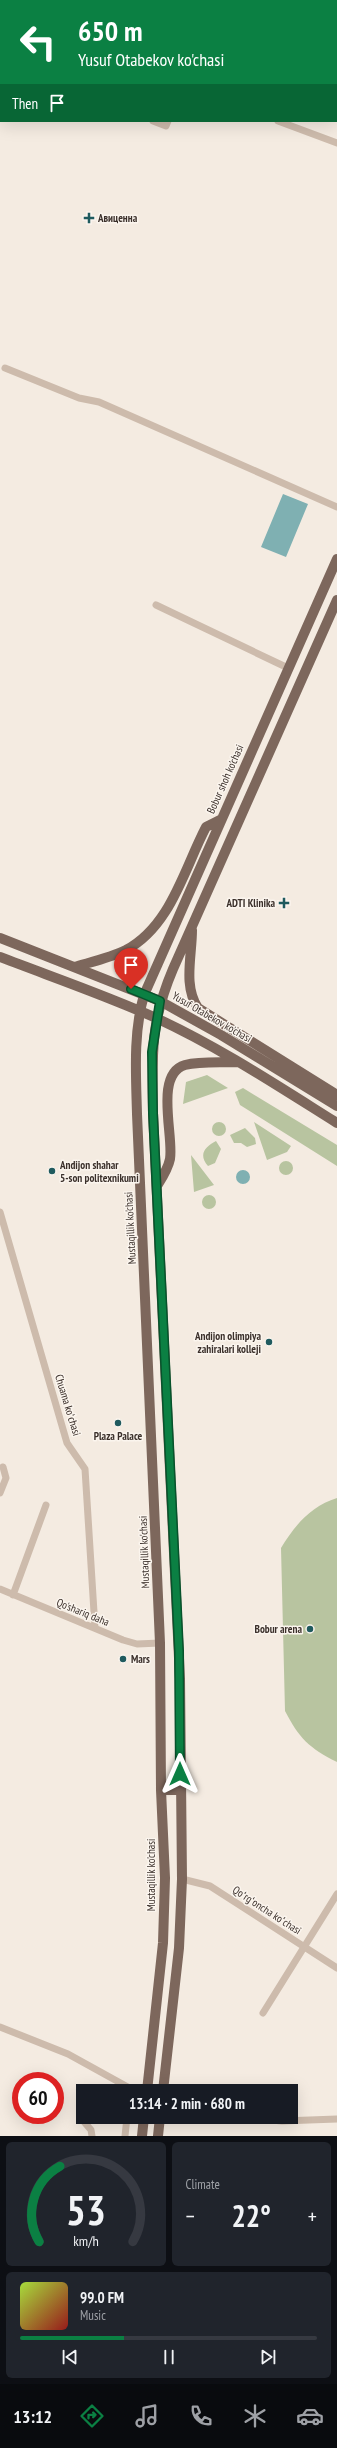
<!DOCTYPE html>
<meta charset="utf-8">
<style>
body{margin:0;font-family:"PT Sans Narrow",sans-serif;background:#20242c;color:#f1f3f6;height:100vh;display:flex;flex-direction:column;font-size:15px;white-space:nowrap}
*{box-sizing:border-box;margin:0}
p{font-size:13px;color:#9ea1a6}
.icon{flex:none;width:22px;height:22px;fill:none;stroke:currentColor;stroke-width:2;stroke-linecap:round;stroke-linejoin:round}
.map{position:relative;height:2136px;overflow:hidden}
.side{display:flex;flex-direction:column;gap:6px;padding:6px;background:#0d0f14;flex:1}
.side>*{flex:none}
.guide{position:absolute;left:0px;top:0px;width:337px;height:122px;box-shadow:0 4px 16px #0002;background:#0b8043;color:#fff;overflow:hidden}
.speed{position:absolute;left:12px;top:2072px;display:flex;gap:8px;font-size:20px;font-weight:700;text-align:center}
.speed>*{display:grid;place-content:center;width:52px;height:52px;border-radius:50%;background:#171b24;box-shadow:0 4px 16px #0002;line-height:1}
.speed .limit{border:6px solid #d22;background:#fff;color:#111}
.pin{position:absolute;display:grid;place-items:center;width:34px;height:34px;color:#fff;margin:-41px -17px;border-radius:50% 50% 50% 0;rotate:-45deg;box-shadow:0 0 4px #0007}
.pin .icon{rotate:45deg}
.me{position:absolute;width:44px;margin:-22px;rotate:0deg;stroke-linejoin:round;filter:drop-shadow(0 0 3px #0008)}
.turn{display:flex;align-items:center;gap:14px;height:84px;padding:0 12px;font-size:18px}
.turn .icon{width:52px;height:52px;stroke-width:2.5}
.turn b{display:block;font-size:28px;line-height:34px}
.then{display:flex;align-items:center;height:38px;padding:0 12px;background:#0003;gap:8px;font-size:15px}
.big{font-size:30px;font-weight:700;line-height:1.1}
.side .card{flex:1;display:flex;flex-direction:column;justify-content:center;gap:6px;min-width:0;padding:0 14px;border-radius:6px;background:#20242c}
.side .dial{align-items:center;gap:0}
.dial svg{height:104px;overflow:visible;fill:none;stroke:#363941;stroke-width:7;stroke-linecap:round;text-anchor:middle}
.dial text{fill:#f1f3f6;stroke:none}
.song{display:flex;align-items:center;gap:12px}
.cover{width:48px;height:48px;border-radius:6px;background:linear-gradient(135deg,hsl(80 70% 55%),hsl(0 70% 35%))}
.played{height:4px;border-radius:2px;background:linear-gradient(90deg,#0b8043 35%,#363941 35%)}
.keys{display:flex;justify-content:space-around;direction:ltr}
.heat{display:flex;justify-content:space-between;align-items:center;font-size:22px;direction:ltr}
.side .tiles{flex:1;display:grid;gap:6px;grid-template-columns:1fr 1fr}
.card:last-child{grid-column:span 2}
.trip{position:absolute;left:76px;top:2084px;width:222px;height:40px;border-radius:0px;background:#171b24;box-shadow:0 4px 16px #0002;font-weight:700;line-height:40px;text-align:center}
.menu{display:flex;height:64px;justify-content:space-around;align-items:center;background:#090b0e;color:#9ea1a6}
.menu .icon{width:28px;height:28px}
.menu .active{color:#0b8043}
.menu b{font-size:18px;color:#f1f3f6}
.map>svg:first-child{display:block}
.green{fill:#b8c4a0}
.water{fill:#7fb0b2}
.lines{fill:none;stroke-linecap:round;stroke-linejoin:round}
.minor{stroke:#cdbbac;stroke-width:7}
.primary{stroke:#7d675c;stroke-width:10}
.route-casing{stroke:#07532c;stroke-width:10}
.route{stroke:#0b8043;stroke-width:7}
.poi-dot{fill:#1f5a5e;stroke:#fbf5ee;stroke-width:1.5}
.labels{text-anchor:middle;stroke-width:3;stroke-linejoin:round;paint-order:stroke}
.poi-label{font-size:11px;font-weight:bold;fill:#3b302b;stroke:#fbf5ee;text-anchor:start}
.street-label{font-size:11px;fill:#3b302b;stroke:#fbf5ee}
</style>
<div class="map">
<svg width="337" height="2136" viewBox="0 0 337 2136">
<rect width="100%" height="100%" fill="#f4ebe1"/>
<path class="green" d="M207 1075 228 1088 183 1104 186 1082Z
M243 1088 337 1145V1166L240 1105 235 1092Z
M212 1129a7 7 0 1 1 14 0a7 7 0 1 1-14 0Z
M254 1122 291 1146 287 1152 267 1160Z
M245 1128 255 1138 256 1144 247 1147 241 1143H234L230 1135Z
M216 1141 221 1149 215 1163 208 1166C198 1154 205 1147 216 1141Z
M191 1155 214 1185 194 1192Z
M279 1168a7 7 0 1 1 14 0a7 7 0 1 1-14 0Z
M202 1202a7 7 0 1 1 14 0a7 7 0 1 1-14 0Z
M337 1498V1762C309 1748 299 1738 285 1711L281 1548C295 1525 311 1506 337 1498Z"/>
<path class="water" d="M283 494 308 504 286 557 261 547Z
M236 1177a7 7 0 1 1 14 0a7 7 0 1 1-14 0Z"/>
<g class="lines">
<path class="minor" d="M102 0 103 1
M261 0 264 1
M153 121 166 126 168 121
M278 121 337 143
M5 368 79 398 99 402 337 507
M156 605 288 668
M0 1212 67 1443 85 1469 95 1628
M0 1493 6 1478 3 1467
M0 1589 123 1640 137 1644 160 1643
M13 1595 46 1505
M182 1879 210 1886 337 1968
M263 2013 337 1894
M0 2027 68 2054 135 2091
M80 2117 91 2130 92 2136
M239 2117 282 2121 337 2119
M125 2136 127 2117"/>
<path class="primary" d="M192 930C192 956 183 986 198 1008L337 1095
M0 938 160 1001 221 1035 337 1106
M0 957C52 977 105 995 156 1018 219 1047 278 1086 337 1123
M74 967C91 962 110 958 126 950 171 926 184 869 206 827L220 820
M157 1186C162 1178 168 1169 170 1159 174 1136 154 1074 185 1065 201 1061 221 1063 237 1062
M161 1790H181
M147 2091 163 1943 165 1878 161 1790 160 1643 137 1114C136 1075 133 1033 144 995L337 559
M163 2091 179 1948 182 1879 180 1679 153 1113C152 1055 150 1023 173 969L337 600
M142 2136 144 2117
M158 2136 160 2117"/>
</g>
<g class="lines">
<g class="route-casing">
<path id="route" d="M131 989 160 1001 152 1052 153 1113 179 1651 180 1774"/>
</g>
<use href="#route" class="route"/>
</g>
<g class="poi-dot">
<path d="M87 212h4v4h4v4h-4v4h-4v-4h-4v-4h4z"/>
<path d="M282 897h4v4h4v4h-4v4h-4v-4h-4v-4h4z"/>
<circle cx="52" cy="1171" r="4"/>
<circle cx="269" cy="1342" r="4"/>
<circle cx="118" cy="1423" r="4"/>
<circle cx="310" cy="1629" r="4"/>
<circle cx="123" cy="1659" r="4"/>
</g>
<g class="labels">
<g class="poi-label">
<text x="98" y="222">Авиценна</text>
<text x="275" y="907" text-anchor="end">ADTI Klinika</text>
<text x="60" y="1169">Andijon shahar<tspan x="60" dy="13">5-son politexnikumi</tspan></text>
<text x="261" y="1340" text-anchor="end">Andijon olimpiya<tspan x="261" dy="13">zahiralari kolleji</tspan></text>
<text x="118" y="1440" text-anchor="middle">Plaza Palace</text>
<text x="302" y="1633" text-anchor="end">Bobur arena</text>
<text x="131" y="1663">Mars</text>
</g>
<g class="street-label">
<text transform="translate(225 779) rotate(-66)" y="4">Bobur shoh ko'chasi</text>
<text transform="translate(212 1017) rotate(30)" y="4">Yusuf Otabekov ko'chasi</text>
<text transform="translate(130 1228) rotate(-93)" y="4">Mustaqillik ko'chasi</text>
<text transform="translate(68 1405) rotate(73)" y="4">Chuama koʻchasi</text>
<text transform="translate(144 1552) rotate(-92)" y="4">Mustaqillik ko'chasi</text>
<text transform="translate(83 1612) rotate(22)" y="4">Qo'shariq daha</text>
<text transform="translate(151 1875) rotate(-90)" y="4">Mustaqillik ko'chasi</text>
<text transform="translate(267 1910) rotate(33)" y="4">Qoʻrgʻoncha koʻchasi</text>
</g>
</g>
</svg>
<div class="speed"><div class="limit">60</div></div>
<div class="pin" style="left:131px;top:989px;background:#d93025"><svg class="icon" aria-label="arrive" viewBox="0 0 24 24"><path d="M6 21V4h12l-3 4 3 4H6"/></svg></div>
<svg class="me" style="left:180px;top:1774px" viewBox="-20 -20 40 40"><path d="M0-17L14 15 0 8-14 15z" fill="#0b8043" stroke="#fff" stroke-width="4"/></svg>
<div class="trip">13:14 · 2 min · 680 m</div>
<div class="guide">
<div class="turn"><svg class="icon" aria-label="left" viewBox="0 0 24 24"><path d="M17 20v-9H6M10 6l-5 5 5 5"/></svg><div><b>650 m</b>Yusuf Otabekov ko'chasi</div></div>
<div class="then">Then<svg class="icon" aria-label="arrive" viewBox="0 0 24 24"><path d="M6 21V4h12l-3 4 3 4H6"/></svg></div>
</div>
</div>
<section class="side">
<div class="tiles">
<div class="card dial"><svg viewBox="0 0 100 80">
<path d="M14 69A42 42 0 1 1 86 69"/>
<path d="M14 69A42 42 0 0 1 30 11" stroke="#0b8043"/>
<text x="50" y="56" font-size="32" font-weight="700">53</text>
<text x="50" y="72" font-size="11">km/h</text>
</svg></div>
<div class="card"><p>Climate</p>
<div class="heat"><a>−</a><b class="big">22°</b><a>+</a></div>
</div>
<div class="card">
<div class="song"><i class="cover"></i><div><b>99.0 FM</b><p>Music</p></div></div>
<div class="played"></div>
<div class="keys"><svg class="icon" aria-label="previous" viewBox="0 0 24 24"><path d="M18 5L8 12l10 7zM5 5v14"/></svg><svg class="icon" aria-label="pause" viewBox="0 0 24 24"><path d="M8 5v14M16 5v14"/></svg><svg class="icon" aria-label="next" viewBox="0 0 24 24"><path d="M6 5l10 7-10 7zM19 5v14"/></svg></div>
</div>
</div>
</section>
<nav class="menu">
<b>13:12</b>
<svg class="icon active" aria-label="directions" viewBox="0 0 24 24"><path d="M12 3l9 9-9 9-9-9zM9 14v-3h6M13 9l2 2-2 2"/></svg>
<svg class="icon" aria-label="music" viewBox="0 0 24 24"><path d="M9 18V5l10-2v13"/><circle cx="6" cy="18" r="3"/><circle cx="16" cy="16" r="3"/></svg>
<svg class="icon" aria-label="phone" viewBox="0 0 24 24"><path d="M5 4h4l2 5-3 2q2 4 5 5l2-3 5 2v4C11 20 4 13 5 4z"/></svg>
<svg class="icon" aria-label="climate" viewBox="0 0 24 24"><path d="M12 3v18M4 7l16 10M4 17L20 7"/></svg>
<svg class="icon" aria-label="car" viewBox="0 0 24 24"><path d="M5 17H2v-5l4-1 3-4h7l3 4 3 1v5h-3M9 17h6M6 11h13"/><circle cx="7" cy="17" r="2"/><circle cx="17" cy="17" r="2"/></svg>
</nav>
